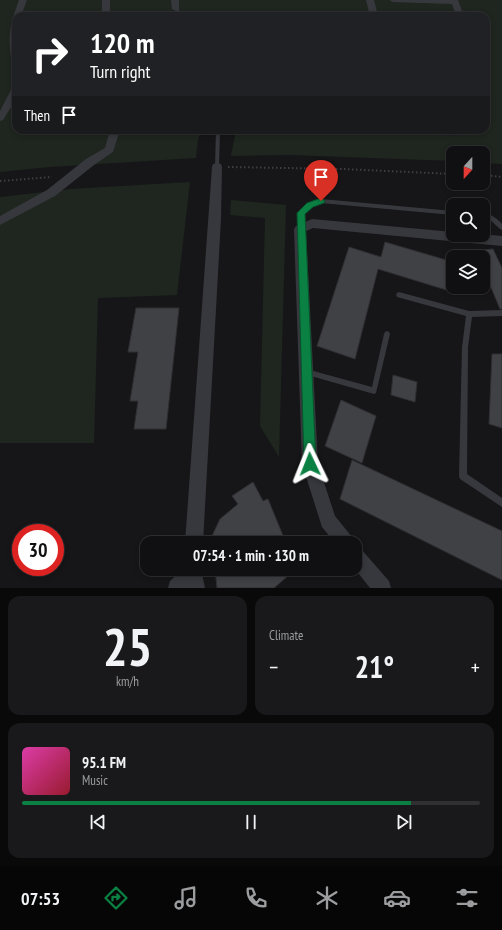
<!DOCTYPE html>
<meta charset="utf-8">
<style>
body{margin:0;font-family:"PT Sans Narrow",sans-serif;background:#19191b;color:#f1f3f6;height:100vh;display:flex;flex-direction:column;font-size:15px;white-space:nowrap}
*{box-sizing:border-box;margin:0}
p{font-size:13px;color:#9c9d9f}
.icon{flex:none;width:22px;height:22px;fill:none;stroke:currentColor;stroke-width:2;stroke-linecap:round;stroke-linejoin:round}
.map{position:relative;height:588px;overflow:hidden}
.drawer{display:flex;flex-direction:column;gap:8px;padding:8px;background:#09090a;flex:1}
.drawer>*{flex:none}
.top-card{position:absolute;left:12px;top:12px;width:478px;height:122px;border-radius:12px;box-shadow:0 2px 6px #0003,0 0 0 1px #303032;background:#202124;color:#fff;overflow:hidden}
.needle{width:26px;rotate:201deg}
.controls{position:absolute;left:446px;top:146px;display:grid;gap:8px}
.controls a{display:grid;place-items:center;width:44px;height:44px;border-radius:8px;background:#101012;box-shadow:0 2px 6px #0003,0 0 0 1px #303032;font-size:20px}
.speed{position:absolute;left:12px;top:524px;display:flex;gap:8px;font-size:20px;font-weight:700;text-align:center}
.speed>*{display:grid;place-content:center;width:52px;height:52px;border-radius:50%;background:#101012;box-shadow:0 2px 6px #0003,0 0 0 1px #303032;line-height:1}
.speed .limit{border:6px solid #d22;background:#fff;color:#111}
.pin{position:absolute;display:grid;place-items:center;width:34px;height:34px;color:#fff;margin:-41px -17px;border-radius:50% 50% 50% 0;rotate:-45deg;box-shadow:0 0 4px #0007}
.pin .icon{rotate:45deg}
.me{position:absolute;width:44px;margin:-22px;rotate:358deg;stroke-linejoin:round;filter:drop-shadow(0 0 3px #0008)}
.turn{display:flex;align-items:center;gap:14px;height:84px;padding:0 12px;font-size:18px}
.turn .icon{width:52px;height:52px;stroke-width:2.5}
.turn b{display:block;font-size:28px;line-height:34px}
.then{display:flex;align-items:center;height:38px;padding:0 12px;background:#0003;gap:8px;font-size:15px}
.big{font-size:30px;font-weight:600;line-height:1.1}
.drawer .tile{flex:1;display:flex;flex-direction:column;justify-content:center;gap:6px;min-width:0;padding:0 14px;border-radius:12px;background:#19191b}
.drawer .dial{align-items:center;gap:0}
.dial b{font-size:52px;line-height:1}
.song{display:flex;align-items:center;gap:12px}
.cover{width:48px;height:48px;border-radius:6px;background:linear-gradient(135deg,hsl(320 70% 55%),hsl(350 70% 35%))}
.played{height:4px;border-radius:2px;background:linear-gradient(90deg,#0b8043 85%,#303032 85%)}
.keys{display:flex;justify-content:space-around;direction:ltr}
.heat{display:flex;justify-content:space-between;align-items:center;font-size:22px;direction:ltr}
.drawer .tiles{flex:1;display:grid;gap:8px;grid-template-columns:1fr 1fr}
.tile:last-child{grid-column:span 2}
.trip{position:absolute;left:140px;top:536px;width:222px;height:40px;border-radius:12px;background:#101012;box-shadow:0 2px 6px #0003,0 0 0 1px #303032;font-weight:600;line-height:40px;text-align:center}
.menu{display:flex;height:64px;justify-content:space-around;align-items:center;background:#060607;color:#9c9d9f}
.menu .icon{width:28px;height:28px}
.menu .on{color:#0b8043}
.menu b{font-size:18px;color:#f1f3f6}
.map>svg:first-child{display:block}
.built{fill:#222225}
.green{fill:#1e261f}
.building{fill:#404145;stroke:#303034}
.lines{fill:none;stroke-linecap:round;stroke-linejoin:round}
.path{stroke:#3d3f44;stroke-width:2;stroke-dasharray:1.5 2.5;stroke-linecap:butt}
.service{fill:#37383d;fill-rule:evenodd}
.minor{fill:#37383d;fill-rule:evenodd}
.route{fill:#0b8043;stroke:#07532c}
</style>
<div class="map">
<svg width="502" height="588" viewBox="0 0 502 588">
<rect width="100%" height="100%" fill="#161618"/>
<path class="built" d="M486 85 502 135 478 152 313 130H486Z"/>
<path class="green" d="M0 0H502V164L483 163V153H453V161L290 155 231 156 236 130C284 130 332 128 379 130 410 131 460 142 488 131L492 123 486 109V16H16V130H201L198 140 196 158 50 167 0 172Z
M190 182 177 295 98 298 94 443H0V197L70 189Z
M231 200 286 205 279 457 260 426 265 218 230 215Z"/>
<path class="building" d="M385 242 453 262V292L378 269 355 359 317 346 349 247 381 257Z
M493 249 502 268V309H500L483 268V250Z
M136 308H179L166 429H134L138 401H130L138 352H128Z
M492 354H502V428L489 424Z
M393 375 417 382 415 402 391 395Z
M341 400 376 416 362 463 325 446Z
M352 460 502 531V580L340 499Z
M253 482 263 501 268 499 286 543H213L212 536 220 519 238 504 232 496Z
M215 569H296L274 588H217Z"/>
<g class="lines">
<path class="path" d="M228 167 343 169 453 174
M483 175 502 177
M0 181 52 177"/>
<path class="service" d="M216 130H220L219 167 217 169 215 167Z
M321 199 453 211V215L321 203 312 206 304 214 303 229 300 231 298 230 297 229 299 212 308 204Z
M483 213C491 214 497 218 502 224V230C495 226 492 219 483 217Z
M399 292 469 311 502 310V316L472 317 468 347 467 474 502 498V507L460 479 459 476 462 347 466 316 397 297 396 295 397 293Z
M387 331 389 332 390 334 376 393 374 394 304 374 303 372 304 370 306 369 372 387 384 334 385 332Z"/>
<path class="minor" d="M19 0H27L21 16H16V66L12 63C7 35 10 25 19 0Z
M102 0H110V16H102Z
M171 0H179V11H176L172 9Z
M366 0H374L378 16H370Z
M389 0H458L464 16H456L452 4 393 2Z
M16 85V99L3 120 0 121V111L12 88Z
M110 130H120L113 152 94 165 55 196 0 225V216L47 190 86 159 105 148Z
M217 163 221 164 222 167 221 219 203 543H185L212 167 213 164Z
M312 219 453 232V235L483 234 502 236V246L313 228 306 231 318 464 335 516 352 537 355 543H335L322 527 302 464 294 229 296 226Z
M355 546 361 549 389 581 391 588H370L355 569Z
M183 569H201L205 588H168L170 581Z"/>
</g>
<path class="route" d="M321 198 325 201 324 203 313 207 305 214 316 464 314 468 310 469 306 468 304 464 297 213 307 203Z"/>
</svg>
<div class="controls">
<a><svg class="needle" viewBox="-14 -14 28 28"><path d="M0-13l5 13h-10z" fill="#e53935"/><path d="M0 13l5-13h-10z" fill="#9c9d9f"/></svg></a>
<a><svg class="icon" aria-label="search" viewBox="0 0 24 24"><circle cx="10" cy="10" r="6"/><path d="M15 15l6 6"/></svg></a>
<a><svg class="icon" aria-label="layers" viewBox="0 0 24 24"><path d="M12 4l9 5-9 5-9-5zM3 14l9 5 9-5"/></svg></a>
</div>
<div class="speed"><div class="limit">30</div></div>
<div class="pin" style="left:321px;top:201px;background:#d93025"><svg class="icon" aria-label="arrive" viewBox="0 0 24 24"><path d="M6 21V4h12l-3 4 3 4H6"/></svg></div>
<svg class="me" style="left:310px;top:464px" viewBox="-20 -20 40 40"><path d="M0-17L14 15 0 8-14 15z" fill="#0b8043" stroke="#fff" stroke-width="4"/></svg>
<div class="trip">07:54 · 1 min · 130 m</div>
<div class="top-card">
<div class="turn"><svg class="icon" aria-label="right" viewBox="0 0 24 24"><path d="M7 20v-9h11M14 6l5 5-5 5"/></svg><div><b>120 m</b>Turn right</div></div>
<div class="then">Then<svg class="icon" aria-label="arrive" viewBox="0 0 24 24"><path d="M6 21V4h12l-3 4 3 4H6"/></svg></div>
</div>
</div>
<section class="drawer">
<div class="tiles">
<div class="tile dial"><b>25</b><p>km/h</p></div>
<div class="tile"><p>Climate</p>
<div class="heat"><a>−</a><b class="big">21°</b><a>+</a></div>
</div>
<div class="tile">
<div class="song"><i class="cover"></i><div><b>95.1 FM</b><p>Music</p></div></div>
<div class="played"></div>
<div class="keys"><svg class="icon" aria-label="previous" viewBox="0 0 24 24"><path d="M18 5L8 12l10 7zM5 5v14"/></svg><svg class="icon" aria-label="pause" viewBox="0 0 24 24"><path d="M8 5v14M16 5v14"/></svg><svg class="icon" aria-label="next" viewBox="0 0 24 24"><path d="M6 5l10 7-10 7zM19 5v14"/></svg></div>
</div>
</div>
</section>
<nav class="menu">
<b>07:53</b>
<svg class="icon on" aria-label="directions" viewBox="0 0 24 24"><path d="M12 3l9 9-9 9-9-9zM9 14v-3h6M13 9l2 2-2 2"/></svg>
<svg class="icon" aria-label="music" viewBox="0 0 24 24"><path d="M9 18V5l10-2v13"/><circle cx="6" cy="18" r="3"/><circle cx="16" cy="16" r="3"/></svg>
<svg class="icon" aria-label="phone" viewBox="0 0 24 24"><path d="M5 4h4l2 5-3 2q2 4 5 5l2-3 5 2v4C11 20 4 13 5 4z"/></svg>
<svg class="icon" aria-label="climate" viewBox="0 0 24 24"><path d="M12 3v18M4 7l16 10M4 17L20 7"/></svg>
<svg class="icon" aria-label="car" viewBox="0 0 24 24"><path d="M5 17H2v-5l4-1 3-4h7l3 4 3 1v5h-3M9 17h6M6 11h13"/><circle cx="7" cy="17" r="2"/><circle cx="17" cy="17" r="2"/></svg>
<svg class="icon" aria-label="filters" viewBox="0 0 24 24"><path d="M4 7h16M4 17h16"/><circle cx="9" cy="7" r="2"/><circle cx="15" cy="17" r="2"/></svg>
</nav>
